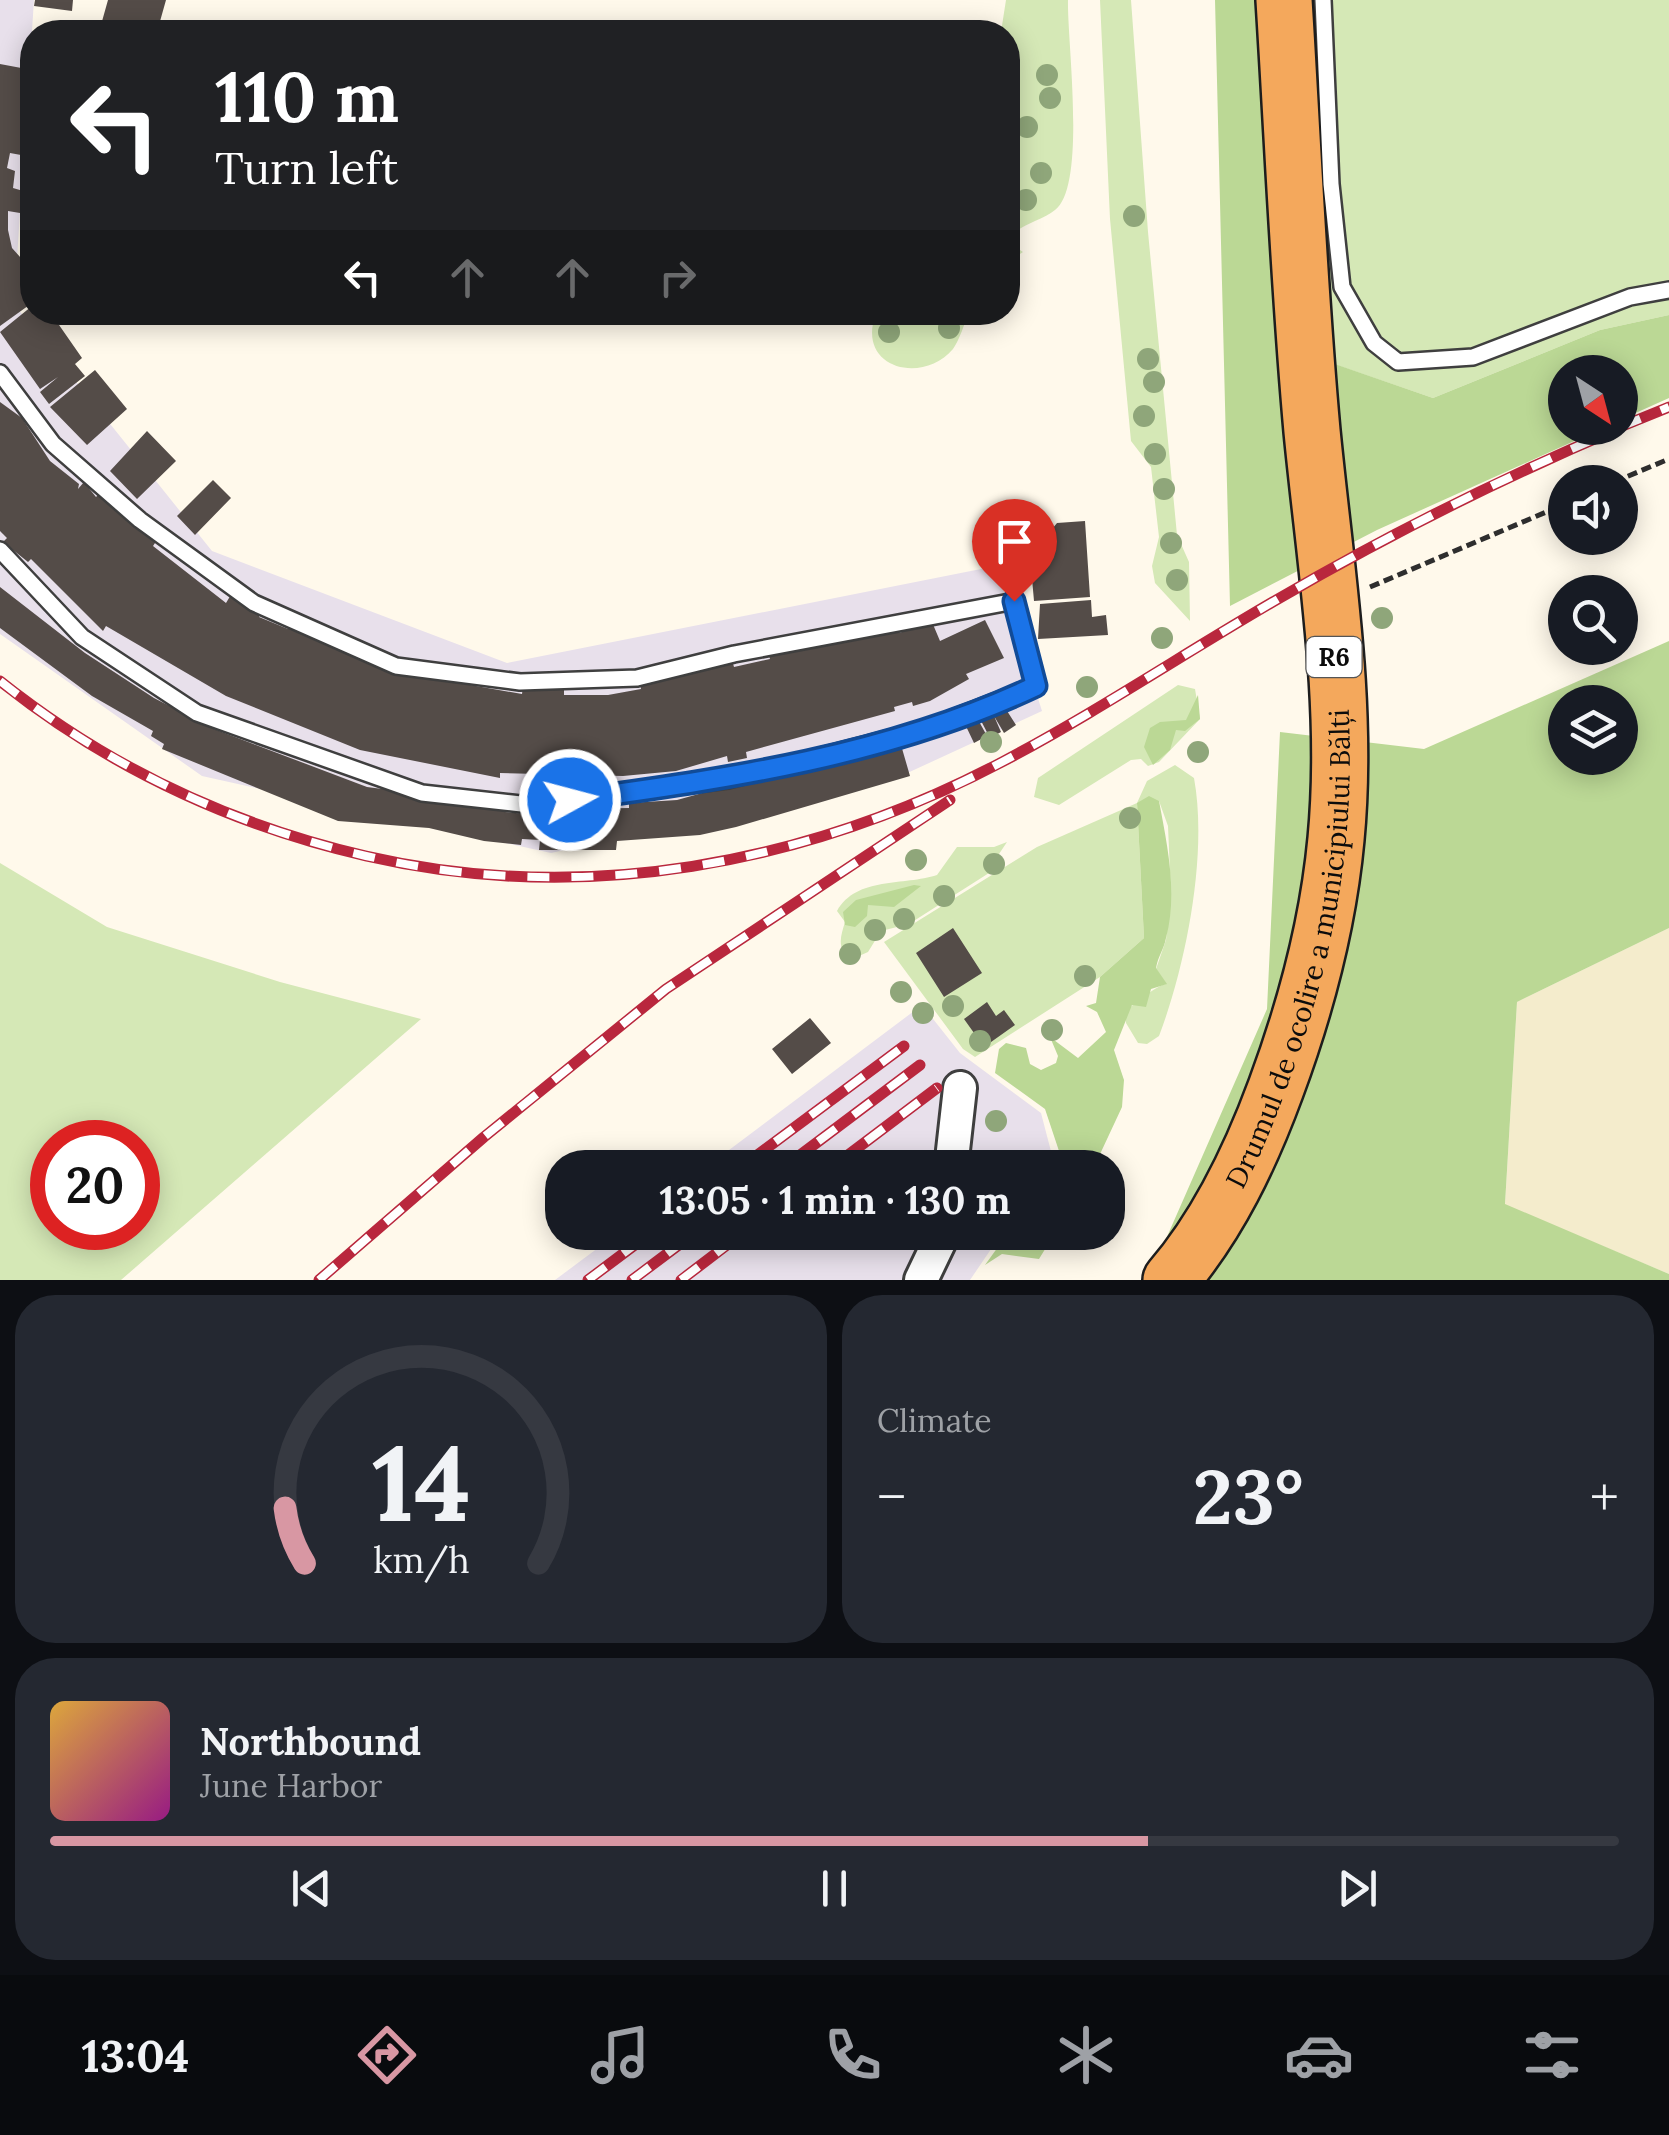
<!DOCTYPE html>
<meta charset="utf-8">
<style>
body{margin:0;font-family:Lora,serif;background:#242831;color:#f1f3f6;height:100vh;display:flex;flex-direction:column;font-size:38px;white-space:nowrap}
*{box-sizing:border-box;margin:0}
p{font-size:32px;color:#9ea1a6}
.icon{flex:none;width:55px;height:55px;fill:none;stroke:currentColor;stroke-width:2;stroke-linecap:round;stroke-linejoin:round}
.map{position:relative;height:1280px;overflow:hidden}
.details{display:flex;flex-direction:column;gap:15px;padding:15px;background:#0d0f14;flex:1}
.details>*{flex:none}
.hud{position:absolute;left:20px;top:20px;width:1000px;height:305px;border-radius:40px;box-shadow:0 5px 25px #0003;background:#202124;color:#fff;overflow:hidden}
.needle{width:65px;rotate:144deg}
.buttons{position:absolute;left:1548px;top:355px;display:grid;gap:20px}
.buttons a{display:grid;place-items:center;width:90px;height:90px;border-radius:50%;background:#171b24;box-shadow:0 5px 25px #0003;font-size:50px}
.speed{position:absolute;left:30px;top:1120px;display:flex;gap:20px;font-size:50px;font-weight:700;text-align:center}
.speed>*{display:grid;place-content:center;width:130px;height:130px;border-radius:50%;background:#171b24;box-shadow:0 5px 25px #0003;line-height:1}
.speed .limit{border:15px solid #d22;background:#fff;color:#111}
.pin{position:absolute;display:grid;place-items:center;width:85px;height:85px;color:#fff;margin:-102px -42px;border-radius:50% 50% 50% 0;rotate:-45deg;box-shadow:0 0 10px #0007}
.pin .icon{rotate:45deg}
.me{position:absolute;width:110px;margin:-55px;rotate:83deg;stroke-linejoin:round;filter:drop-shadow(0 0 8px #0008)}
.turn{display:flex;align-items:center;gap:35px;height:210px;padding:0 30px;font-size:45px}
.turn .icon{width:130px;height:130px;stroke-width:2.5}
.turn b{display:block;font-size:70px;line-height:85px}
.lanes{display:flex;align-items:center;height:95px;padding:0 30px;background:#0003;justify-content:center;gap:50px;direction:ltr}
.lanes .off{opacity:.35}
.big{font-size:75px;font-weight:700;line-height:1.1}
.details .card{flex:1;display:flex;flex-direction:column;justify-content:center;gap:15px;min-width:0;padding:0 35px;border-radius:40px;background:#242831}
.details .dial{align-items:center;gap:0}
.dial svg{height:260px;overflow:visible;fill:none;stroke:#363941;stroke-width:7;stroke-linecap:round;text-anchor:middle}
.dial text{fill:#f1f3f6;stroke:none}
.song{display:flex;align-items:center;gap:30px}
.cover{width:120px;height:120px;border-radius:15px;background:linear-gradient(135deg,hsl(40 70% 55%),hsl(310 70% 35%))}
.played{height:10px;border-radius:5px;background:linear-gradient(90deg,#d897a3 70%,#363941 70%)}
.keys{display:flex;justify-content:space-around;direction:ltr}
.heat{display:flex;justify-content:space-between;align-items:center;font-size:55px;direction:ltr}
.details .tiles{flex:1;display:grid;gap:15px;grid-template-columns:1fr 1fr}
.card:last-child{grid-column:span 2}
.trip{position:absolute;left:545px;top:1150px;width:580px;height:100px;border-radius:40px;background:#171b24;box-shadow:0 5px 25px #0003;font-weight:700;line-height:100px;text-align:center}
.tabs{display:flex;height:160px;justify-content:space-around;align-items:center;background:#090b0e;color:#9ea1a6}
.tabs .icon{width:70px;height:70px}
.tabs .active{color:#d897a3}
.tabs b{font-size:45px;color:#f1f3f6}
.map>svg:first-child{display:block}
.industrial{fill:#e8e0eb}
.farmland{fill:#f4eccc}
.green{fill:#d5e8b6;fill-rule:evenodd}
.forest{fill:#bbd895;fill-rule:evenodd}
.building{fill:#544c48}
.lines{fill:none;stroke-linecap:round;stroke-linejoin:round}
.service-casing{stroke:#3f3f3f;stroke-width:20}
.minor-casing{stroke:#3f3f3f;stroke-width:38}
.trunk-casing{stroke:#1d1d1d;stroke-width:60}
.path{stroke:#2e2e2e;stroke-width:5;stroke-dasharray:10 5;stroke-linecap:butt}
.service{stroke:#fff;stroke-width:15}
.minor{stroke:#fff;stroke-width:32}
.trunk{stroke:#f4a85c;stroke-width:55}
.rail-casing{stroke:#b9273d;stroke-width:11}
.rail{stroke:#fff;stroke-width:8;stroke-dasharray:22;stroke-linecap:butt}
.tree{fill:#8fa67a}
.route-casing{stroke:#114b97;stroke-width:25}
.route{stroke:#1a73e8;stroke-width:18}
.labels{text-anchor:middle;stroke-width:10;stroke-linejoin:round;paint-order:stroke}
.shield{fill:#fff;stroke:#555;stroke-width:2.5}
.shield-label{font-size:25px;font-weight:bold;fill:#0c0c0c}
.street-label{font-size:28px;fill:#0c0c0c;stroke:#fff}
</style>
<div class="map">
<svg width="1669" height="1280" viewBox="0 0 1669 1280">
<rect width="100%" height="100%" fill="#fff9eb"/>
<path class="industrial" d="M0 0H34L14 304 212 551 507 663 996 566 1042 711 903 775 551 853 202 776 0 634Z
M922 1005 960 1053 1041 1113 1053 1159 1047 1168H705Z
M618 1233H1002L970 1280H555Z"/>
<path class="farmland" d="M1669 928V1274L1505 1205 1517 1002Z"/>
<path class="green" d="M1006 0H1068C1067 41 1087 186 1055 210 1044 219 1026 223 1014 233L1011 244 1023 252 1008 262V32H1001Z
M1100 0H1131L1148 232 1177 535 1189 562 1190 621 1155 583 1152 566 1159 537 1151 467 1131 441 1110 219Z
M1305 0H1669V315L1600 330 1433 398 1328 362Z
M876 313V312L969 313C964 324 960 339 953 349 923 385 855 369 876 313Z
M1178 685 1195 689 1200 719 1159 762 1148 766 1141 759 1131 760 1059 805 1034 797 1038 778Z
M1175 765 1194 778C1208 854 1186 965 1159 1036L1147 1044 1138 1043 1126 1023 1125 1012C1131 1006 1157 985 1166 984L1156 969 1166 940 1171 895 1168 826 1159 801 1137 803 1144 938 1100 977 975 1057 963 1049 884 942 1037 847 1137 803 1147 781Z
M1007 842 999 854 1000 866 909 924 881 931 868 952 850 960C836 947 841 936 845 922L837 911C857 876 904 886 937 875L957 847H994Z
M0 863 107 927 280 982 421 1019 121 1280H0ZM52 1142H138V1228H52Z"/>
<path class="forest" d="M1215 0H1305L1329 362 1433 398 1600 330 1669 315V398L1620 420V372H1565V428H1603L1377 530 1230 606Z
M1669 641V928L1517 1002 1505 1204 1669 1274V1280H1148L1267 1009 1280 732 1424 749ZM1565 702H1620V758H1565Z
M1198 695 1200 719 1185 731 1176 730 1170 750 1153 765 1144 747 1150 728 1160 722 1186 720Z
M1149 796 1159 801C1167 844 1178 893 1166 938 1164 949 1158 956 1156 968L1167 984 1151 989 1146 1007 1132 1005 1114 1050 1124 1080 1122 1107 1094 1167H1054L1061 1157 1045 1109 995 1073 999 1049 1006 1043 1026 1048 1030 1064 1041 1070 1056 1063 1058 1056 1050 1037 1078 1058 1106 1032 1097 1012 1086 1006 1096 1003 1100 977 1144 938 1137 803Z
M914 885 921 886 894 907 868 905 867 916 855 927 845 925 843 912 856 900Z
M1008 1233V1232L1055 1233 1039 1259 1002 1254 985 1265Z"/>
<path class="building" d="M35 0H73L72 11 34 6Z
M108 0H166L157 32H99Z
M0 64 32 70V157L10 153 7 168 15 171 13 188 30 193 26 214 8 211V230L12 248 29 267 32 264V303L0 326Z
M32 306V312H50L82 358 75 364 85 376 49 404 40 392 58 377 40 389 0 332Z
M95 370 127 409 87 445 50 407Z
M0 402 22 418 50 461 79 484 78 489 84 482 96 497 100 493 157 540 153 546 226 603 232 593 262 610 259 617 288 629 291 623 359 658 360 654 442 680 522 694 523 686 564 690V695H608L641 689 640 683 731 657 734 667 770 659 768 652 895 622 899 633 932 622 940 641 985 620 1004 658 966 674 969 679 930 701 913 706 912 702 894 707 895 711 746 752 747 758 728 762 727 756 676 771 623 776 500 773V778L360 750 226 696 106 626 103 631 31 559 28 562 3 542 7 538 0 531Z
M147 431 176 461 137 499 110 471Z
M213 480 231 498 195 535 177 516Z
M1085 521 1090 597 1034 601 1030 556 1057 523Z
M0 587 85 653 154 698 214 729 367 787 506 805 505 812 525 814 526 810 629 808V803L677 800 854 751 856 756 901 745 910 776 736 827 700 835 617 841 616 850H539L540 840 522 839 521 845 484 841 429 828 338 821 162 749 164 744 151 736 153 731 92 696 0 628Z
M1091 600 1092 617 1106 615 1108 635 1038 639 1040 604Z
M1002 703 1016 725 1004 733 994 716 1001 732 990 738 978 715Z
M976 716 987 736 974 743 964 722Z
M953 928 982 973 944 997 916 953Z
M987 1002 996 1016 1004 1010 1015 1025 984 1047 964 1019Z
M810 1018 831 1043 792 1074 772 1049Z"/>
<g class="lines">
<g class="service-casing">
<path id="service" d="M1323 0 1331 184 1342 287 1374 343 1398 362 1473 357 1630 297 1669 290
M0 373 53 444 140 520 254 603 396 666 520 682 637 678 734 654 1015 601 1035 686 922 730 728 780 530 805 422 793 197 713 82 637 0 550"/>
</g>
<g class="minor-casing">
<path id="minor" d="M951 1168 960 1088
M921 1280 944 1232"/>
</g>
<g class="trunk-casing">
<g id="trunk">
<path id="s1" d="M1171 1280C1219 1224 1251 1156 1276 1088 1306 1007 1328 925 1336 839 1349 704 1325 565 1312 431 1299 288 1293 143 1284 0"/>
</g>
</g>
<path class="path" d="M1614 482 1669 459
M1370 587 1565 504"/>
<use href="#service" class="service"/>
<use href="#minor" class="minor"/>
<use href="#trunk" class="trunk"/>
<g class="rail-casing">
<path id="rail" d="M1620 427 1669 407
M0 681C108 767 232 825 366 856 584 906 806 865 1002 762 1097 712 1186 652 1278 599 1388 535 1502 478 1620 428
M740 1168 904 1046
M783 1168 920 1065
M831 1168 937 1088
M319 1280 484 1137 666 989 950 800
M588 1280 652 1232
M632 1280 696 1232
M681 1280 744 1232"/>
</g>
<use href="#rail" class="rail"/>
</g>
<g class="tree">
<circle cx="1047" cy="75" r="11"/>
<circle cx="1050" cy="98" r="11"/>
<circle cx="1027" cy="127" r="11"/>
<circle cx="1041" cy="173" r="11"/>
<circle cx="1026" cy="200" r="11"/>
<circle cx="1134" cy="216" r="11"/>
<circle cx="949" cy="328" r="11"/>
<circle cx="889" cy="332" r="11"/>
<circle cx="1148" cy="359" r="11"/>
<circle cx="1154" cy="382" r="11"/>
<circle cx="1144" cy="416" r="11"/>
<circle cx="1155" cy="454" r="11"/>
<circle cx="1164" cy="489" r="11"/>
<circle cx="1171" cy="543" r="11"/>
<circle cx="1177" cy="580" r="11"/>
<circle cx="1382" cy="618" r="11"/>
<circle cx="1162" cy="638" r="11"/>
<circle cx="1087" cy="687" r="11"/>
<circle cx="991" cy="742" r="11"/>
<circle cx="1198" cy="752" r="11"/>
<circle cx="1130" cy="818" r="11"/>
<circle cx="916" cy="860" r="11"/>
<circle cx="994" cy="864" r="11"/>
<circle cx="944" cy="896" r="11"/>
<circle cx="904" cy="919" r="11"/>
<circle cx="875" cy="930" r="11"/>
<circle cx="850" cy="954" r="11"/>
<circle cx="1085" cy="976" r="11"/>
<circle cx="901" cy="992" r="11"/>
<circle cx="953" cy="1006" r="11"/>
<circle cx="923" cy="1013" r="11"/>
<circle cx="1052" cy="1030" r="11"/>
<circle cx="980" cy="1041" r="11"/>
<circle cx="996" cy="1121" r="11"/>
</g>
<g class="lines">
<g class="route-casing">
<path id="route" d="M570 800C728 779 890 755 1036 686L1014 601"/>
</g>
<use href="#route" class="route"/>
</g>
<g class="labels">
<rect class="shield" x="1306.5" y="637" width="55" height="40" rx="8"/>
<g class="shield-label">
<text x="1334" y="666">R6</text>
</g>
<g class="street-label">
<text dy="10" stroke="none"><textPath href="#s1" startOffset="360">Drumul de ocolire a municipiului Bălți</textPath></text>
</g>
</g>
</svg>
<div class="buttons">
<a><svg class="needle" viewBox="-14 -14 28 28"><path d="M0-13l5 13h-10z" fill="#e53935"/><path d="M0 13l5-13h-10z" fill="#9ea1a6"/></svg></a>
<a><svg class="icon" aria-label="sound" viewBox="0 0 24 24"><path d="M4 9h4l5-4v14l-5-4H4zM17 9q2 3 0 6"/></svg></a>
<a><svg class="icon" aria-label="search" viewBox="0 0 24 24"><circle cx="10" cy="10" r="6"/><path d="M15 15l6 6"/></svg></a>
<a><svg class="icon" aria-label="layers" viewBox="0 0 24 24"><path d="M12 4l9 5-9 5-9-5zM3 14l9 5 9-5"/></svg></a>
</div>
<div class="speed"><div class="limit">20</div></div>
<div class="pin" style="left:1014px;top:601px;background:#d93025"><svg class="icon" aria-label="arrive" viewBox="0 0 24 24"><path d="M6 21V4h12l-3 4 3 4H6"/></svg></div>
<svg class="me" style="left:570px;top:800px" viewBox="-20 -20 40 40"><circle r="17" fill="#1a73e8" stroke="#fff" stroke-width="3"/><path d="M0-11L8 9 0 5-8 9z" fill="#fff"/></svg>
<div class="trip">13:05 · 1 min · 130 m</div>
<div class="hud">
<div class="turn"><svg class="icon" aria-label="left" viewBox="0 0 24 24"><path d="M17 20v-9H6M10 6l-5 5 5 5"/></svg><div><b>110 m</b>Turn left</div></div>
<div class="lanes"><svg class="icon" aria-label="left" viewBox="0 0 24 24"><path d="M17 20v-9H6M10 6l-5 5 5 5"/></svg><svg class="icon off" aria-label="ahead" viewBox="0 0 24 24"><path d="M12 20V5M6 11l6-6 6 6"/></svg><svg class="icon off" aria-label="ahead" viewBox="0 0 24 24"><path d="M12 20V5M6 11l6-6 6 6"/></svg><svg class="icon off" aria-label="right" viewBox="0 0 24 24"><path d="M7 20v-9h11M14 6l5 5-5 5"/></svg></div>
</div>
</div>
<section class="details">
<div class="tiles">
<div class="card dial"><svg viewBox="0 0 100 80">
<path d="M14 69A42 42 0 1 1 86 69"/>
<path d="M14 69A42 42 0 0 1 8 52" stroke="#d897a3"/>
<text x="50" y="56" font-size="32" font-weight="700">14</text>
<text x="50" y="72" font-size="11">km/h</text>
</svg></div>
<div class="card"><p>Climate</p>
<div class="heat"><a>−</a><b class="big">23°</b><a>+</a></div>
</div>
<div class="card">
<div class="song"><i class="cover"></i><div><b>Northbound</b><p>June Harbor</p></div></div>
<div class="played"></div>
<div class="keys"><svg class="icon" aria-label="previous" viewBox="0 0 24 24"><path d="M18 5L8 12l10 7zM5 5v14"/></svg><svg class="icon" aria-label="pause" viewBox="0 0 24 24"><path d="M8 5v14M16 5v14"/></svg><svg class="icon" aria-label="next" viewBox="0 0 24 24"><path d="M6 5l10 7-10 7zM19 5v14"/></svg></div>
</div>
</div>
</section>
<nav class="tabs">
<b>13:04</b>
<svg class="icon active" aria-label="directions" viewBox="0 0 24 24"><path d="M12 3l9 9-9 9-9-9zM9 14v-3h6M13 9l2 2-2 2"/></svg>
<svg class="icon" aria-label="music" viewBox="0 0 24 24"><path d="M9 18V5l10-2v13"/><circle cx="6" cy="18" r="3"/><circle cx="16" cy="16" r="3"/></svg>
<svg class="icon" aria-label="phone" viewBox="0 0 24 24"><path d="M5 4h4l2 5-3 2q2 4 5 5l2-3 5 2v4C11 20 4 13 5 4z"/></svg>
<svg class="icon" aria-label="climate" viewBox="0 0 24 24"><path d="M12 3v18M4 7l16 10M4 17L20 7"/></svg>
<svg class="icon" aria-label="car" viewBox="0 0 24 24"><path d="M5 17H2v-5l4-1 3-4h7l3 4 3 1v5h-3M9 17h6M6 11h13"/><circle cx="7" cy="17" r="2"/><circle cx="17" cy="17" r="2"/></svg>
<svg class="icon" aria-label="filters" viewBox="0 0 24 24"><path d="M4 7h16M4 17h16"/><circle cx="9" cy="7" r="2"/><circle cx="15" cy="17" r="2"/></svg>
</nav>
